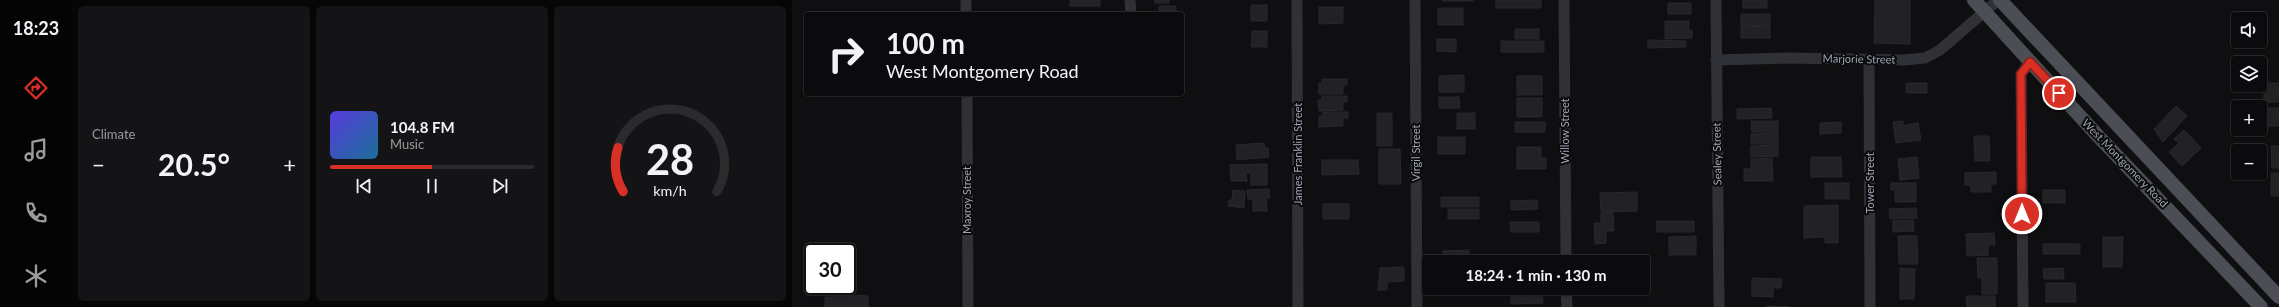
<!DOCTYPE html>
<meta charset="utf-8">
<style>
body{margin:0;font-family:Lato,sans-serif;background:#141416;color:#f1f3f6;height:100vh;display:flex;flex-direction:column;font-size:15px;white-space:nowrap}
*{box-sizing:border-box;margin:0}
p{font-size:13px;color:#9a9b9d}
.icon{flex:none;width:22px;height:22px;fill:none;stroke:currentColor;stroke-width:2;stroke-linecap:round;stroke-linejoin:round}
.map{position:relative;flex:1;overflow:hidden}
.side{display:flex;flex-direction:column;gap:6px;padding:6px;background:#060607;width:720px}
.side>*{flex:none}
.guide{position:absolute;left:12px;top:12px;width:380px;height:84px;border-radius:4px;box-shadow:0 1px 3px #0004,0 0 0 1px #2b2b2e;background:#0b0b0d;color:#f1f3f6;overflow:hidden}
.controls{position:absolute;left:1439px;top:12px;display:grid;gap:8px}
.controls a{display:grid;place-items:center;width:36px;height:36px;border-radius:4px;background:#0b0b0d;box-shadow:0 1px 3px #0004,0 0 0 1px #2b2b2e;font-size:20px}
.speed{position:absolute;left:12px;top:243px;display:flex;gap:8px;font-size:20px;font-weight:700;text-align:center}
.speed>*{display:grid;place-content:center;width:52px;height:52px;border-radius:50%;background:#0b0b0d;box-shadow:0 1px 3px #0004,0 0 0 1px #2b2b2e;line-height:1}
.speed .limit{border:2px solid #111;border-radius:6px;background:#fff;color:#111}
.pin{position:absolute;display:grid;place-items:center;width:34px;height:34px;color:#fff;margin:-17px;border:2px solid #fff;border-radius:50%;box-shadow:0 1px 4px #0007}
.me{position:absolute;width:44px;margin:-22px;rotate:0deg;stroke-linejoin:round;filter:drop-shadow(0 0 3px #0008)}
.turn{display:flex;align-items:center;gap:14px;height:84px;padding:0 16px;font-size:18px}
.turn .icon{width:52px;height:52px;stroke-width:2.5}
.turn b{display:block;font-size:28px;line-height:34px}
.big{font-size:30px;font-weight:700;line-height:1.1}
.side .widget{flex:1;display:flex;flex-direction:column;justify-content:center;gap:6px;min-width:0;padding:0 14px;border-radius:6px;background:#141416}
.side .dial{align-items:center;gap:0}
.dial svg{height:104px;overflow:visible;fill:none;stroke:#2b2b2e;stroke-width:7;stroke-linecap:round;text-anchor:middle}
.dial text{fill:#f1f3f6;stroke:none}
.song{display:flex;align-items:center;gap:12px}
.cover{width:48px;height:48px;border-radius:6px;background:linear-gradient(135deg,hsl(250 70% 55%),hsl(200 70% 35%))}
.played{height:4px;border-radius:2px;background:linear-gradient(90deg,#d93025 50%,#2b2b2e 50%)}
.keys{display:flex;justify-content:space-around;direction:ltr}
.heat{display:flex;justify-content:space-between;align-items:center;font-size:22px;direction:ltr}
.side .tiles{flex:1;display:grid;gap:6px;grid-template-columns:repeat(3,1fr)}
.trip{position:absolute;left:630px;top:255px;width:228px;height:40px;border-radius:4px;background:#0b0b0d;box-shadow:0 1px 3px #0004,0 0 0 1px #2b2b2e;font-weight:700;line-height:40px;text-align:center}
main{display:flex;flex:1;min-height:0}
.tabs{display:flex;flex-direction:column;width:72px;justify-content:space-around;align-items:center;background:#040405;color:#9a9b9d}
.tabs .icon{width:28px;height:28px}
.tabs .selected{color:#d93025}
.tabs b{font-size:18px;color:#f1f3f6}
.map>svg:first-child{display:block}
.building{fill:#222225;stroke:#29292d}
.lines{fill:none;stroke-linecap:round;stroke-linejoin:round}
.minor{stroke:#303136;stroke-width:11}
.major{stroke:#4c4e56;stroke-width:14}
.route-casing{stroke:#8d1f18;stroke-width:10}
.route{stroke:#d93025;stroke-width:7}
.labels{text-anchor:middle;stroke-width:4;stroke-linejoin:round;paint-order:stroke}
.street-label{font-size:11px;fill:#9fa6b3;stroke:#0a0a0c}
</style>
<main>
<nav class="tabs">
<b>18:23</b>
<svg class="icon selected" aria-label="directions" viewBox="0 0 24 24"><path d="M12 3l9 9-9 9-9-9zM9 14v-3h6M13 9l2 2-2 2"/></svg>
<svg class="icon" aria-label="music" viewBox="0 0 24 24"><path d="M9 18V5l10-2v13"/><circle cx="6" cy="18" r="3"/><circle cx="16" cy="16" r="3"/></svg>
<svg class="icon" aria-label="phone" viewBox="0 0 24 24"><path d="M5 4h4l2 5-3 2q2 4 5 5l2-3 5 2v4C11 20 4 13 5 4z"/></svg>
<svg class="icon" aria-label="climate" viewBox="0 0 24 24"><path d="M12 3v18M4 7l16 10M4 17L20 7"/></svg>
</nav>
<section class="side">
<div class="tiles">
<div class="widget"><p>Climate</p>
<div class="heat"><a>−</a><b class="big">20.5°</b><a>+</a></div>
</div>
<div class="widget">
<div class="song"><i class="cover"></i><div><b>104.8 FM</b><p>Music</p></div></div>
<div class="played"></div>
<div class="keys"><svg class="icon" aria-label="previous" viewBox="0 0 24 24"><path d="M18 5L8 12l10 7zM5 5v14"/></svg><svg class="icon" aria-label="pause" viewBox="0 0 24 24"><path d="M8 5v14M16 5v14"/></svg><svg class="icon" aria-label="next" viewBox="0 0 24 24"><path d="M6 5l10 7-10 7zM19 5v14"/></svg></div>
</div>
<div class="widget dial"><svg viewBox="0 0 100 80">
<path d="M14 69A42 42 0 1 1 86 69"/>
<path d="M14 69A42 42 0 0 1 10 35" stroke="#d93025"/>
<text x="50" y="56" font-size="32" font-weight="700">28</text>
<text x="50" y="72" font-size="11">km/h</text>
</svg></div>
</div>
</section>
<div class="map">
<svg width="1487" height="307" viewBox="0 0 1487 307">
<rect width="100%" height="100%" fill="#0f0f11"/>
<path class="building" d="M278 0H308V6H278Z
M363 0H377V3H363Z
M650 0H681V1H650Z
M704 0H749V8H704Z
M951 0H975V8H951Z
M1083 0H1118V44L1082 43Z
M876 3H899V14H876Z
M459 5H475V21H459Z
M367 6H384V14H367Z
M527 7H551V23L527 24Z
M646 8H671V25H646Z
M949 14H978V25L949 26Z
M873 21H897V31L900 30V38L873 39Z
M978 26V38H949V27Z
M723 29H747V39H723Z
M460 31H475V47H459Z
M645 39H664V52L645 51Z
M856 40 894 41V47L856 48Z
M709 41H752V52H709Z
M672 75V92H647V76Z
M725 76H750V95H725Z
M530 79H555V85H551V94H527V83H530Z
M1114 83H1135V93H1114Z
M1472 83H1487V102H1472Z
M530 96H555V102H551V110L527 111 526 100H530Z
M647 97H667L668 108H647Z
M725 98H750V117H725Z
M1384 106 1395 116 1371 142 1362 129Z
M979 108 980 118 945 119V109Z
M1475 108H1487V126H1475Z
M531 112H556V118H551V126L527 127V116H531Z
M585 113H600V146H585Z
M665 113H683V129H665Z
M959 121H986V132H960Z
M1111 121V126L1126 123 1129 140 1104 143 1101 122Z
M723 122H753V132H723Z
M1049 122V133L1028 134V123Z
M1392 130 1409 148 1390 166 1377 152 1387 143 1382 139Z
M986 133V144H959V134Z
M1182 136H1197L1198 161H1183Z
M646 137H673V154H646Z
M472 143 473 148H476L477 157 445 160 444 145Z
M986 145V156L959 157V146Z
M1479 146H1487V168H1480Z
M725 147H749V158H754V169H725Z
M587 149H608L609 184H587Z
M1019 157H1049L1050 177H1019Z
M1125 157 1127 178 1108 180 1106 159Z
M980 158 981 181H952V169H959V159Z
M530 160H566L567 174 530 175Z
M475 164V185H459V173H454L455 181H439L438 165Z
M1204 172V184H1199V192H1179L1178 185H1173V173Z
M1479 173H1487V196H1479Z
M1033 183H1057V199H1033Z
M1099 183H1124V202H1103V190H1099Z
M477 189 478 198H474L475 211H461V199H456L455 190Z
M441 190 453 191 452 208 436 206 437 200H440Z
M1251 190H1273V203H1251Z
M845 192V211L809 212 808 193Z
M649 197H687V207H649Z
M745 200 746 209 719 210V201Z
M531 204H557V219H531Z
M1046 205V243H1033V237L1012 238V206Z
M1124 208 1125 218 1098 219 1097 209Z
M656 209H687V219H656Z
M821 212 822 231H814V243L803 244 802 223H809V213Z
M1121 220 1122 231 1101 232V221Z
M864 221H902V232H865Z
M718 222H747V232H719Z
M1202 233 1203 245H1196V255L1175 256 1174 234Z
M904 236V255H877V237Z
M1106 236H1125L1126 264H1107Z
M1311 237H1331L1330 267H1311Z
M1251 244H1288V254H1251Z
M677 250V262H651V251Z
M1185 258H1205V294H1190V278H1186Z
M612 267V281L595 282V290H586L588 268Z
M1108 268 1123 269 1122 299H1108Z
M1271 268 1272 279H1252L1251 269Z
M960 278 990 279 989 288H981V297L960 296Z
M1254 283H1283L1284 302H1254Z
M649 288H676V295H649Z
M719 288H744V291H750L751 303 719 304Z
M685 289H699V295H685Z
M42 294 76 296V307H33V297H42Z
M1174 296H1203V307H1175Z
M975 306 998 307H975Z"/>
<g class="lines">
<path class="minor" d="M174 0V14
M338 0 339 14
M505 0 506 307
M623 0 625 307
M772 0 774 262
M924 0 927 307
M924 60 997 58 1112 60 1133 58 1148 50 1206 0
M1077 60 1078 307
M175 94 176 307
M774 288 775 307
M1231 307 1229 74 1238 62"/>
<path class="major" d="M1182 0 1306 136 1469 307
M1208 0 1487 297"/>
</g>
<g class="lines">
<g class="route-casing">
<path id="route" d="M1230 214 1229 74 1238 62 1267 93"/>
</g>
<use href="#route" class="route"/>
</g>
<g class="labels">
<g class="street-label">
<text transform="translate(1067 59) rotate(1)" y="4">Marjorie Street</text>
<text transform="translate(773 131) rotate(-90)" y="4">Willow Street</text>
<text transform="translate(624 153) rotate(-90)" y="4">Virgil Street</text>
<text transform="translate(506 154) rotate(-90)" y="4">James Franklin Street</text>
<text transform="translate(925 154) rotate(-91)" y="4">Sealey Street</text>
<text transform="translate(1333 163) rotate(46)" y="4">West Montgomery Road</text>
<text transform="translate(1078 183) rotate(-90)" y="4">Tower Street</text>
<text transform="translate(175 200) rotate(-90)" y="4">Maxroy Street</text>
</g>
</g>
</svg>
<div class="controls">
<a><svg class="icon" aria-label="sound" viewBox="0 0 24 24"><path d="M4 9h4l5-4v14l-5-4H4zM17 9q2 3 0 6"/></svg></a>
<a><svg class="icon" aria-label="layers" viewBox="0 0 24 24"><path d="M12 4l9 5-9 5-9-5zM3 14l9 5 9-5"/></svg></a>
<a>+</a>
<a>−</a>
</div>
<div class="speed"><div class="limit">30</div></div>
<div class="pin" style="left:1267px;top:93px;background:#d93025"><svg class="icon" aria-label="arrive" viewBox="0 0 24 24"><path d="M6 21V4h12l-3 4 3 4H6"/></svg></div>
<svg class="me" style="left:1230px;top:214px" viewBox="-20 -20 40 40"><circle r="17" fill="#d93025" stroke="#fff" stroke-width="3"/><path d="M0-11L8 9 0 5-8 9z" fill="#fff"/></svg>
<div class="trip">18:24 · 1 min · 130 m</div>
<div class="guide">
<div class="turn"><svg class="icon" aria-label="right" viewBox="0 0 24 24"><path d="M7 20v-9h11M14 6l5 5-5 5"/></svg><div><b>100 m</b>West Montgomery Road</div></div>
</div>
</div>
</main>
